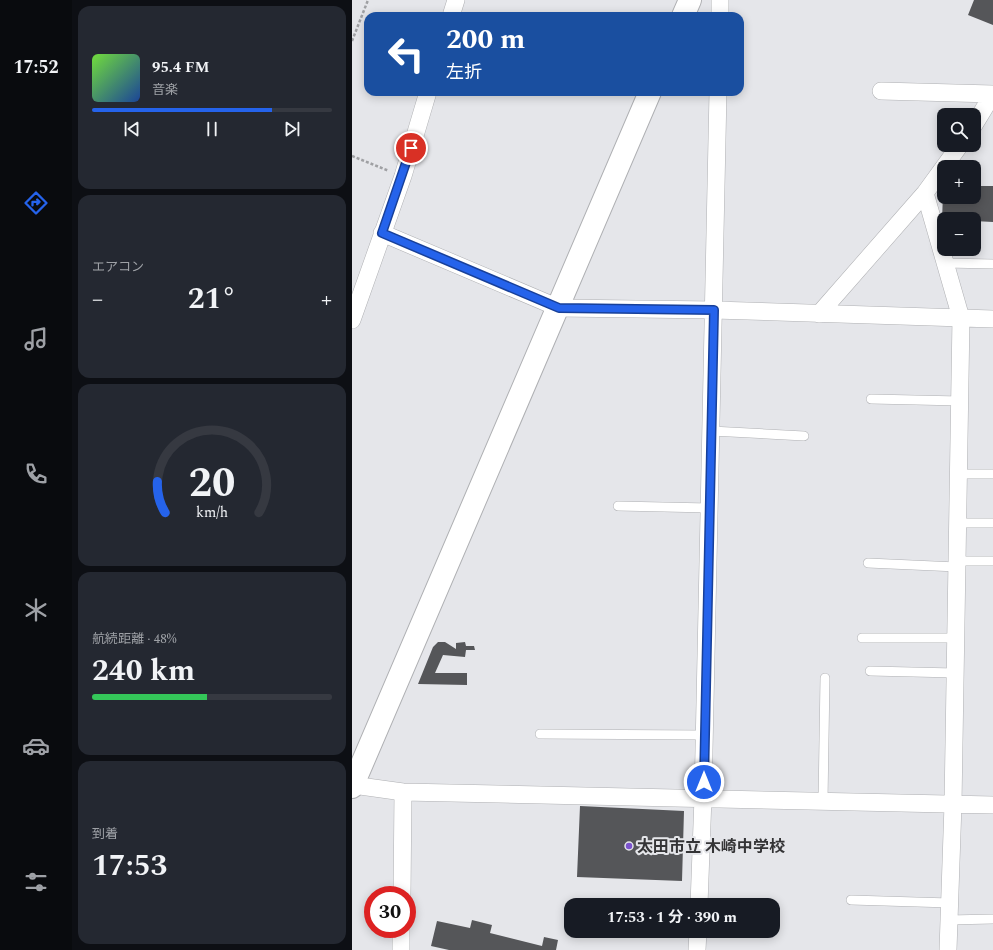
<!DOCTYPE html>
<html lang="ja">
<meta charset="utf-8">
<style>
body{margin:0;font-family:Spectral,"Noto Sans JP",serif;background:#242831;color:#f1f3f6;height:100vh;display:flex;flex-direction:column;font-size:15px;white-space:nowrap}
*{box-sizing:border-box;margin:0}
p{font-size:13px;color:#9ea1a6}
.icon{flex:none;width:22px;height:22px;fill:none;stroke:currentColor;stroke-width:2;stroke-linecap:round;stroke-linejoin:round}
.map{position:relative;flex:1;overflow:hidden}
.drawer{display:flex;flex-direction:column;gap:6px;padding:6px;background:#0d0f14;width:280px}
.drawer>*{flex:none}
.banner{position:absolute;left:12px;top:12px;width:380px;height:84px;border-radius:12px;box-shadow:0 2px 10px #0003;background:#1a4fa0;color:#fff;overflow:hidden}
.fabs{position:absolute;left:585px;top:108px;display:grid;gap:8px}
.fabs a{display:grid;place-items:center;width:44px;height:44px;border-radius:8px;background:#171b24;box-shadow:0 2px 10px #0003;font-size:20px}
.speed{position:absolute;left:12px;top:886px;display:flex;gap:8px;font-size:20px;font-weight:700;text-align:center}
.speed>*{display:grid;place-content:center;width:52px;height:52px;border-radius:50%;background:#171b24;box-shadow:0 2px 10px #0003;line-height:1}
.speed .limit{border:6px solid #d22;background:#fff;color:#111}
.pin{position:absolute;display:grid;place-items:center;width:34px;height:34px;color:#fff;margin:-17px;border:2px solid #fff;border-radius:50%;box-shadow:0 1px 4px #0007}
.me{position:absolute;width:44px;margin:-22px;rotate:0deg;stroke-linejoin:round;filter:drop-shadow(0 0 3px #0008)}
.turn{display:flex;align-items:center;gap:14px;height:84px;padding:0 16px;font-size:18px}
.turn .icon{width:52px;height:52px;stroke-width:2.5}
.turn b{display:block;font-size:28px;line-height:34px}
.big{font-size:30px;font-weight:700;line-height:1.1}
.drawer .widget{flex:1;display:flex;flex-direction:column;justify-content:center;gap:6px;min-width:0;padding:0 14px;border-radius:12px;background:#242831}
.drawer .dial{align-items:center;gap:0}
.dial svg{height:104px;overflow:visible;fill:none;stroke:#363941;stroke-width:7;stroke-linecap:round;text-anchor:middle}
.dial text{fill:#f1f3f6;stroke:none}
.song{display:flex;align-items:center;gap:12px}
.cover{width:48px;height:48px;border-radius:6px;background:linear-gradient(135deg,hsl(100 70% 55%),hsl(220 70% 35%))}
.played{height:4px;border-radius:2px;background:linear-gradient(90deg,#2563eb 75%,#363941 75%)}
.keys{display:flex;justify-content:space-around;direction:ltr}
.heat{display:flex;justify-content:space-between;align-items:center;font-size:22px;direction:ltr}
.charge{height:6px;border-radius:3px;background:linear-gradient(90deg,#34c759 48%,#363941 0)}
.trip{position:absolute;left:212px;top:898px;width:216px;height:40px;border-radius:12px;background:#171b24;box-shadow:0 2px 10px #0003;font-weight:700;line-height:40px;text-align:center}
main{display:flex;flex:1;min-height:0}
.tabs{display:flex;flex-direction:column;width:72px;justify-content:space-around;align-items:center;background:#090b0e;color:#9ea1a6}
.tabs .icon{width:28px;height:28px}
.tabs .on{color:#2563eb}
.tabs b{font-size:18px;color:#f1f3f6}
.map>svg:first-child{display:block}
.building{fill:#555659}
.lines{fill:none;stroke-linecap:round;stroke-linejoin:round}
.service-casing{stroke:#afb0b3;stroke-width:10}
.minor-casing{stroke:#afb0b3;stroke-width:18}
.tertiary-casing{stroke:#afb0b3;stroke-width:24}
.path{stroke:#9fa0a3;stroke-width:2.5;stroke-dasharray:3 2;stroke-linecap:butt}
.service{stroke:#fff;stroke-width:9}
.minor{stroke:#fff;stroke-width:17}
.tertiary{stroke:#fff;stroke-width:22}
.route-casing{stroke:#184099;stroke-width:10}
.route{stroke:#2563eb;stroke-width:7}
.poi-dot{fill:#7b53cd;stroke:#e5e6ea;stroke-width:1.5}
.labels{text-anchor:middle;stroke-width:4;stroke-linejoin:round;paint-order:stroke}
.poi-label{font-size:16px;font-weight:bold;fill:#343436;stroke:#e5e6ea;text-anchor:start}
</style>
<main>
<nav class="tabs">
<b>17:52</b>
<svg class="icon on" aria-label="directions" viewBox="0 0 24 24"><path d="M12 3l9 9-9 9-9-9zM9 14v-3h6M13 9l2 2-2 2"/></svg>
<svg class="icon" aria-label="music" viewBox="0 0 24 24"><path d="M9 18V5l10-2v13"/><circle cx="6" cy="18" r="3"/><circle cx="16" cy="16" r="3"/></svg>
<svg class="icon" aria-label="phone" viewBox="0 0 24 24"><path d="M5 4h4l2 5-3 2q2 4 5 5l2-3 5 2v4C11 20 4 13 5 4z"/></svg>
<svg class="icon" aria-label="climate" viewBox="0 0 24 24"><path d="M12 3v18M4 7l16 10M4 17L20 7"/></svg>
<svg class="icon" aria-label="car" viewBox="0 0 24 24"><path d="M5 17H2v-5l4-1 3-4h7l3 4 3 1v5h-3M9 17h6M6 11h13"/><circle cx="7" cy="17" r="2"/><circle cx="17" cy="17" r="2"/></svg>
<svg class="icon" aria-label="filters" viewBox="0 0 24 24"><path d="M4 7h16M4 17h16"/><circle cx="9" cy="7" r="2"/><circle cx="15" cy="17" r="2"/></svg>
</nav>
<section class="drawer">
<div class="widget">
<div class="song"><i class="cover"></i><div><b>95.4 FM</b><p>音楽</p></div></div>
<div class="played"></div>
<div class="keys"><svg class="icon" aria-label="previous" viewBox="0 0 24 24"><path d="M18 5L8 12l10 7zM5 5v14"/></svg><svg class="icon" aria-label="pause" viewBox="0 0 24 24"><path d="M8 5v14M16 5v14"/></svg><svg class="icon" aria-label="next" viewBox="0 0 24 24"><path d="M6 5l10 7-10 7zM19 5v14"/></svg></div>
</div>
<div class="widget"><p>エアコン</p>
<div class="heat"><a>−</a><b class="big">21°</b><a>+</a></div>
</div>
<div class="widget dial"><svg viewBox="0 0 100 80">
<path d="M14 69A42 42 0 1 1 86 69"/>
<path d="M14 69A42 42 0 0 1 8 45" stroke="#2563eb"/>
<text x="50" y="56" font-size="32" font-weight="700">20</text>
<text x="50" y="72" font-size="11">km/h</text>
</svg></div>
<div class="widget"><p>航続距離 · 48%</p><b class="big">240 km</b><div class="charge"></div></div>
<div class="widget"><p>到着</p><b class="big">17:53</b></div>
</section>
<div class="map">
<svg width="641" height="950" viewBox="0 0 641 950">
<rect width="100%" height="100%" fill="#e5e6ea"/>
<path class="building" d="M622 0H641V25L616 15Z
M622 186H641V222L622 221V219H592V221H590L591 193 592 197H622Z
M86 642H93L104 649V643L113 642 114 646H122L123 650H114L113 657 91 655 83 673H115V685L66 684 81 647Z
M228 806 332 811 330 881 225 877Z
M120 920 140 925 138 933 190 946 192 937 206 940 204 950H97L79 946 85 921 118 928Z"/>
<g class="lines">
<g class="service-casing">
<path id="service" d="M593 263 641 264
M519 399 608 401
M359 431 452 436
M607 474H641
M266 506 357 508
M606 523H641
M605 561H641
M516 563 605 567
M510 638H604
M518 671 603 673
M188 734 352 735
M471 801 473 678
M499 900 598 903
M597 920 641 919"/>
</g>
<g class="minor-casing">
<path id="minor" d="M99 16 104 0
M368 16V0
M529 91 641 94
M622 125 641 94
M573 193 609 318 601 804 596 950
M30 233 207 308 362 310 641 319
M467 314 573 193 608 145
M0 320 51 176 76 92
M0 785 51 792 641 805
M50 895 51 792
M347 905 351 797 366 92
M49 950V929
M345 950 346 931"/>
</g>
<g class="tertiary-casing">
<path id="tertiary" d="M331 16 338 0
M0 787C99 555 200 324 298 92"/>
</g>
<path class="path" d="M0 41 16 0
M0 156 37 171"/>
<use href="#service" class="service"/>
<use href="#minor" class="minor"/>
<use href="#tertiary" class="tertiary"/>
</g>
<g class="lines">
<g class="route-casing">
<path id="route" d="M59 148 30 233 207 308 362 310 352 782"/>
</g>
<use href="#route" class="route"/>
</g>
<circle class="poi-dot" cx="277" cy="846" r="4"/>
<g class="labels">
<g class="poi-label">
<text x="285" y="852">太田市立 木崎中学校</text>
</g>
</g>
</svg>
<div class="fabs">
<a><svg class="icon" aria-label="search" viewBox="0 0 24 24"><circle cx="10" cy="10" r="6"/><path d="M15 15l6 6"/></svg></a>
<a>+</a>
<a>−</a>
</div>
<div class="speed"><div class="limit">30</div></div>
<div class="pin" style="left:59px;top:148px;background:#d93025"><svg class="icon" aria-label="arrive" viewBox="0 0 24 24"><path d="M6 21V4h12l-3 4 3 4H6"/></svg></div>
<svg class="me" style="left:352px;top:782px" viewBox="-20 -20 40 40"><circle r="17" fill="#2563eb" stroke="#fff" stroke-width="3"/><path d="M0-11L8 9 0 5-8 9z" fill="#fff"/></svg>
<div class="trip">17:53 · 1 分 · 390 m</div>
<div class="banner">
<div class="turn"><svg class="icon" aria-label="left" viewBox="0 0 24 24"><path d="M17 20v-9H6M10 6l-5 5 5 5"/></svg><div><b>200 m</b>左折</div></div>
</div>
</div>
</main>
